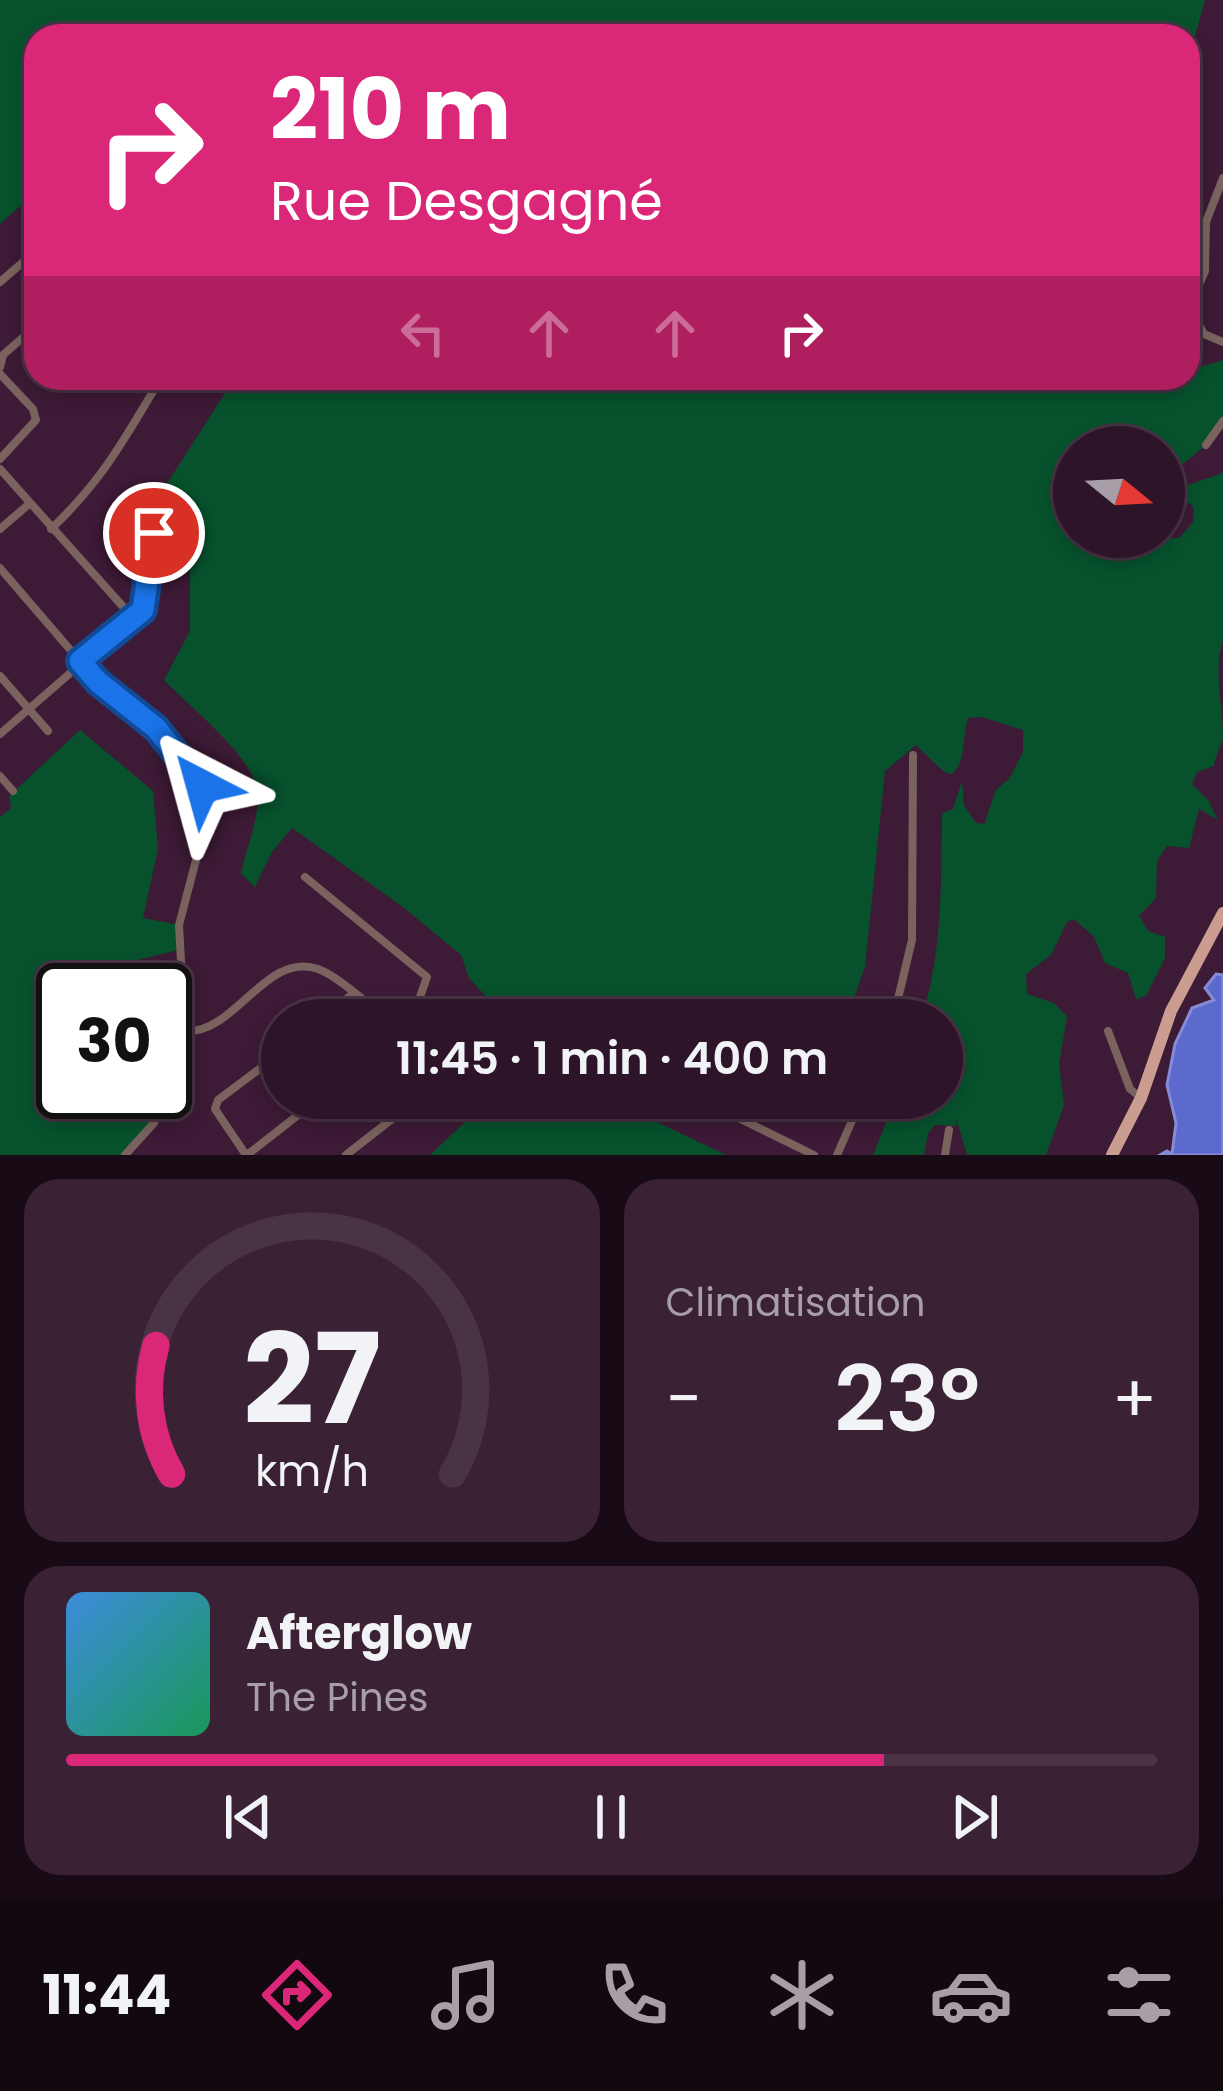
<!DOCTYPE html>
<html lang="fr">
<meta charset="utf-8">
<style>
body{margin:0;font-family:Poppins,sans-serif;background:#3a2134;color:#f1f3f6;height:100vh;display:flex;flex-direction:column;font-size:45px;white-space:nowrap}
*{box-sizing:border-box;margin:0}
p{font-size:39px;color:#a79ea8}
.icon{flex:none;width:66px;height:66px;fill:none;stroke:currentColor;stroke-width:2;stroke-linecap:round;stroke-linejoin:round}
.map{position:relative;height:1155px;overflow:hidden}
.details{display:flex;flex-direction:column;gap:24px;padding:24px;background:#190b16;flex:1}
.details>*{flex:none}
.guide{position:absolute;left:24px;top:24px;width:1176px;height:366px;border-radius:36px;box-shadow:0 6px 18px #0003,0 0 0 3px #493345;background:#db2777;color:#fff;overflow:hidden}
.needle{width:78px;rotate:108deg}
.fabs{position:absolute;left:1053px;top:426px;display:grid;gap:24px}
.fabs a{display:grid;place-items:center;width:132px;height:132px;border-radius:50%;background:#2e1428;box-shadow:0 6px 18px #0003,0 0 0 3px #493345;font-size:60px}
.speed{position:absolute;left:36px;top:963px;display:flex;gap:24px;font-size:60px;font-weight:700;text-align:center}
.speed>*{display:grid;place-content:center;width:156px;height:156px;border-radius:50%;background:#2e1428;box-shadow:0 6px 18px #0003,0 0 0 3px #493345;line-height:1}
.speed .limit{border:6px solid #111;border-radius:18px;background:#fff;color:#111}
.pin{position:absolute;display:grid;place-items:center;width:102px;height:102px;color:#fff;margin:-51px;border:6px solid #fff;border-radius:50%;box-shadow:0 3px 12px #0007}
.me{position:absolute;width:132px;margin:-66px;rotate:321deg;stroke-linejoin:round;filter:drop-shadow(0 0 9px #0008)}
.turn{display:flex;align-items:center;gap:42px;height:252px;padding:0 48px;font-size:54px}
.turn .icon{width:156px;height:156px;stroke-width:2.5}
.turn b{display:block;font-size:84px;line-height:102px}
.lanes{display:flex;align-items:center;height:114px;padding:0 48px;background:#0003;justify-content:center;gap:60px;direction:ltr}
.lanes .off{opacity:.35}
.big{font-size:90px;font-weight:600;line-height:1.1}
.details .tile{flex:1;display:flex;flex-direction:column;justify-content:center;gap:18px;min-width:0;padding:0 42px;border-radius:36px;background:#3a2134}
.details .dial{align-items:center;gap:0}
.dial svg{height:312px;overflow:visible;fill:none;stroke:#493345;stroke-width:7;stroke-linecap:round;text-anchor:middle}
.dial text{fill:#f1f3f6;stroke:none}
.song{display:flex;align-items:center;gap:36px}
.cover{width:144px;height:144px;border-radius:18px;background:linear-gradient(135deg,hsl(210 70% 55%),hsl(150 70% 35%))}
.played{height:12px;border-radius:6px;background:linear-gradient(90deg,#db2777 75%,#493345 75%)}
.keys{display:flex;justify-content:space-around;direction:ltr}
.heat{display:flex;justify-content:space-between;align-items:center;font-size:66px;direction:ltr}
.details .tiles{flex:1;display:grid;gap:24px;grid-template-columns:1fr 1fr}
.tile:last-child{grid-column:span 2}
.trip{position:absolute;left:261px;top:999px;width:702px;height:120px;border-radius:60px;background:#2e1428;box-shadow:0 6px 18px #0003,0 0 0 3px #493345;font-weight:600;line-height:120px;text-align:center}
.menu{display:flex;height:192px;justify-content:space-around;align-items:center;background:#120810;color:#a79ea8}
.menu .icon{width:84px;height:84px}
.menu .on{color:#db2777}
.menu b{font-size:54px;color:#f1f3f6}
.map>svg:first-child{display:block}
.green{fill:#07522d;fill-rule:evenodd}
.water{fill:#5c6ace;stroke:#878ad5;stroke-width:3}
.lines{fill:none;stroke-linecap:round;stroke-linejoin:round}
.minor{stroke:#7a635e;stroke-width:8}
.major{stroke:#cb9d91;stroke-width:12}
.route-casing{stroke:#114b97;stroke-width:30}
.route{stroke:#1a73e8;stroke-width:21}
</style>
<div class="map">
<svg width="1223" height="1155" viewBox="0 0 1223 1155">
<rect width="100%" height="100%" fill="#3d1a36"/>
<path class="green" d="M0 0H1205L1188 60 1193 122 1188 139V36H36V192L0 224Z
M1188 356 1200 367 1223 360V421L1206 445 1164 480V447H1074V537L1179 538 1193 522 1194 509 1190 503 1176 504 1172 498 1188 485 1223 473V640C1213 669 1223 706 1223 738 1221 748 1215 755 1214 766L1197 772 1192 784 1208 800 1218 820 1199 809 1189 848 1167 846 1157 861 1156 898 1139 916 1148 931 1165 937V958L1146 996 1136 999 1128 973 1105 963 1094 937 1074 919 1067 922 1051 955 1026 974 1027 994 1054 1003 1067 1016 1059 1064 1064 1105 1046 1155H967L956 1117 957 1126 935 1125 928 1133 924 1155H873L896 1098H942V1020H921C943 952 941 884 942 813L953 809 962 781 964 805 976 823 984 824 996 790 1009 779 1023 752V730L982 717 968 718C962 736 967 760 952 774L944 772 916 745 885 771 865 967 846 1020H633L627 1013 558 1003 491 1002 469 978 461 955 403 907 292 828 272 852 255 887 241 874C246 847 261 817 257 789 250 754 190 707 164 680L190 631V562L184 555 161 551C162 533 153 522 153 505L235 378H1188Z
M80 730 153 791 158 848 143 918 179 925 183 949 133 961 130 975 183 971C182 1056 189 1092 124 1155H0V817L11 808 9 796ZM63 990H165V1092H63Z
M501 1098H657V1122L726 1155H430L481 1107Z"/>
<path class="water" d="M1216 974 1223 975V1155H1160L1167 1151 1172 1154 1176 1123 1167 1085 1175 1044 1192 1008 1214 1000 1205 988Z"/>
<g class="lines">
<path class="minor" d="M1223 178 1206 222 1205 271 1189 308 1204 334 1223 342
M0 282 36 251
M0 367 3 355 36 326
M0 374 33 409 36 420 0 459
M1206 445 1223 421
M0 469 135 620
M0 529 29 504
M51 529C103 480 125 438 161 378
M0 568 98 682 156 729 202 786 207 818 179 925 185 1031 181 1060 154 1123 125 1155
M0 676 48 731
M0 734 143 610 154 533
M0 776 13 791
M305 877 427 977 412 1020
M324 1020 352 994
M893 1020 912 940 913 755
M185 1031C235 1035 265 951 318 969 340 977 369 1006 389 1020
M1108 1031 1130 1089 1140 1097
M380 1098 395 1117
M698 1098 814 1155
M246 1155 215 1109 218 1100 282 1052
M247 1155 320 1098
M346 1155 419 1098
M837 1155 862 1098
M945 1155 949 1130"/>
<path class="major" d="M1112 1155 1141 1098 1171 1011 1223 913"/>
</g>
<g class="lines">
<g class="route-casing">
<path id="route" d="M154 533 143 610 80 661 98 682 156 728 202 786"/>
</g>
<use href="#route" class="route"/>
</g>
</svg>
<div class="fabs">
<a><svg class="needle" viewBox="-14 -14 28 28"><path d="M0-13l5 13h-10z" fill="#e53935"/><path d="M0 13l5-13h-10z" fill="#a79ea8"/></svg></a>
</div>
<div class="speed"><div class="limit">30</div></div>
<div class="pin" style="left:154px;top:533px;background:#d93025"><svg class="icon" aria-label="arrive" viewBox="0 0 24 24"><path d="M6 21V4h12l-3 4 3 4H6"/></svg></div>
<svg class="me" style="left:202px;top:786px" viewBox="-20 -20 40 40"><path d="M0-17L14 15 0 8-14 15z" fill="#1a73e8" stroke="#fff" stroke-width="4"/></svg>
<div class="trip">11:45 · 1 min · 400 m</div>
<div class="guide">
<div class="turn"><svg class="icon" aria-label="right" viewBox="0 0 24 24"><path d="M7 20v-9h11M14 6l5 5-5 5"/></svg><div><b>210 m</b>Rue Desgagné</div></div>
<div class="lanes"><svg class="icon off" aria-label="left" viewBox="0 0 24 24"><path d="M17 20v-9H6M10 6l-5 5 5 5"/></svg><svg class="icon off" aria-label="ahead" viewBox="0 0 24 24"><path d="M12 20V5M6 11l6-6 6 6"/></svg><svg class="icon off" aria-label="ahead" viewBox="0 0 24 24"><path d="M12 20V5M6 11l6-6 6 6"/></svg><svg class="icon" aria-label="right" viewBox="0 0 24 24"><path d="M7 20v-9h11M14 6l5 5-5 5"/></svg></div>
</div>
</div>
<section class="details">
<div class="tiles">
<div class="tile dial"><svg viewBox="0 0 100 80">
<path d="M14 69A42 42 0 1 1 86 69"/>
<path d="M14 69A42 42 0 0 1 10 36" stroke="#db2777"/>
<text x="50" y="56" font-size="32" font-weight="700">27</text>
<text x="50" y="72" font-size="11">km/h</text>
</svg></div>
<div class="tile"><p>Climatisation</p>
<div class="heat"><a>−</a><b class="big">23°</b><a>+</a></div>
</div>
<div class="tile">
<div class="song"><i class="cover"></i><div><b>Afterglow</b><p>The Pines</p></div></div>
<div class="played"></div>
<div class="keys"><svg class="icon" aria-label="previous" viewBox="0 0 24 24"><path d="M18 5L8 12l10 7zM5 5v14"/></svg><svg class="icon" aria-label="pause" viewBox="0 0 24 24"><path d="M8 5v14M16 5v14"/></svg><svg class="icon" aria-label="next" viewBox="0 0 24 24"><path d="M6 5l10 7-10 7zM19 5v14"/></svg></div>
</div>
</div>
</section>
<nav class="menu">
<b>11:44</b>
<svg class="icon on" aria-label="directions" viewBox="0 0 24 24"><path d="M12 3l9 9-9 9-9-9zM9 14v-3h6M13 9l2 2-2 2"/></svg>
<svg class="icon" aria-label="music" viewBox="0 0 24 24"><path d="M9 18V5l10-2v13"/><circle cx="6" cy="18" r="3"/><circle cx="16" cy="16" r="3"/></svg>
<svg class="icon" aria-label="phone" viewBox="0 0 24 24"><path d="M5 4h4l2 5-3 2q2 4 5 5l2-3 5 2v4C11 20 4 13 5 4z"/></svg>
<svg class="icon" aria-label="climate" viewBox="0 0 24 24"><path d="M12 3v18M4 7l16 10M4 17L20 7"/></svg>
<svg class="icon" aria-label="car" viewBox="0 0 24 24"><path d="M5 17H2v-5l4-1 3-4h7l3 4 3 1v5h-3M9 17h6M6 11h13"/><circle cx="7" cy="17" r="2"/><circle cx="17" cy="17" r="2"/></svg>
<svg class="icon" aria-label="filters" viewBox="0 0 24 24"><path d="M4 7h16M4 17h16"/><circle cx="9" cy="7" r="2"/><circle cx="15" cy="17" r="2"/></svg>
</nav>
